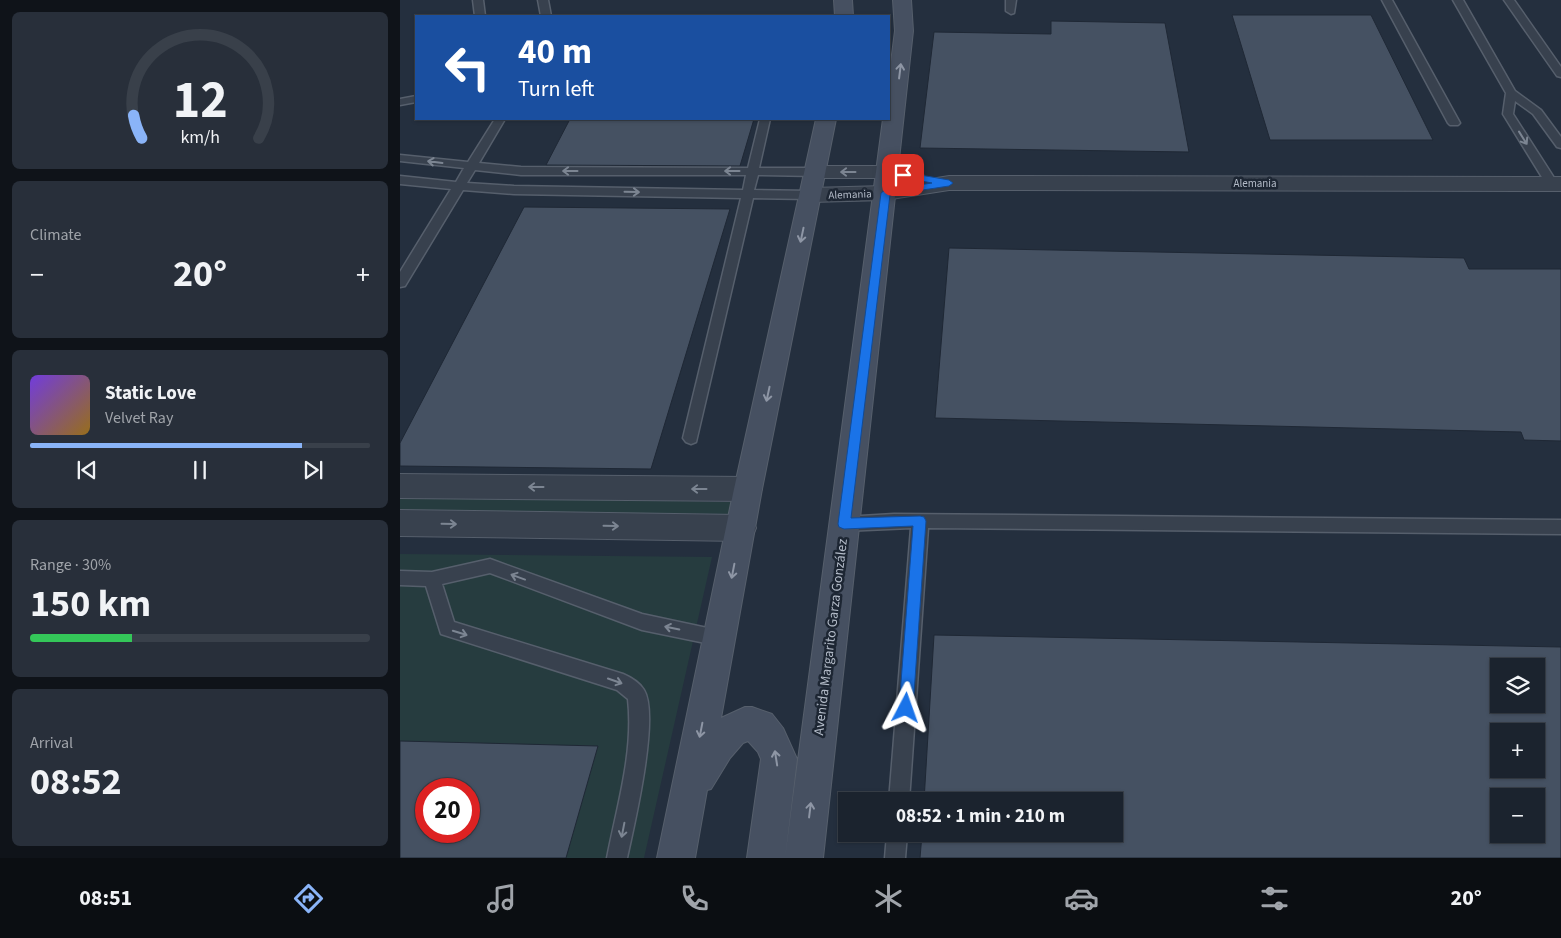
<!DOCTYPE html>
<meta charset="utf-8">
<style>
body{margin:0;font-family:"Source Sans 3",sans-serif;background:#282f3a;color:#f1f3f6;height:100vh;display:flex;flex-direction:column;font-size:19px;white-space:nowrap}
*{box-sizing:border-box;margin:0}
p{font-size:16px;color:#a0a4aa}
.icon{flex:none;width:28px;height:28px;fill:none;stroke:currentColor;stroke-width:2;stroke-linecap:round;stroke-linejoin:round}
.map{position:relative;flex:1;overflow:hidden}
.side{display:flex;flex-direction:column;gap:12px;padding:12px;background:#0f1319;width:400px}
.side>*{flex:none}
.banner{position:absolute;left:15px;top:15px;width:475px;height:105px;border-radius:0px;box-shadow:0 1px 4px #0004,0 0 0 1px #39404a;background:#1a4fa0;color:#fff;overflow:hidden}
.buttons{position:absolute;left:1090px;top:658px;display:grid;gap:10px}
.buttons a{display:grid;place-items:center;width:55px;height:55px;border-radius:0px;background:#1b232e;box-shadow:0 1px 4px #0004,0 0 0 1px #39404a;font-size:25px}
.speed{position:absolute;left:15px;top:778px;display:flex;gap:10px;font-size:25px;font-weight:700;text-align:center}
.speed>*{display:grid;place-content:center;width:65px;height:65px;border-radius:50%;background:#1b232e;box-shadow:0 1px 4px #0004,0 0 0 1px #39404a;line-height:1}
.speed .limit{border:8px solid #d22;background:#fff;color:#111}
.pin{position:absolute;display:grid;place-items:center;width:42px;height:42px;color:#fff;margin:-21px;border-radius:10px;box-shadow:0 2px 8px #0006}
.me{position:absolute;width:55px;margin:-28px;rotate:4deg;stroke-linejoin:round;filter:drop-shadow(0 0 4px #0008)}
.turn{display:flex;align-items:center;gap:18px;height:105px;padding:0 20px;font-size:22px}
.turn .icon{width:65px;height:65px;stroke-width:2.5}
.turn b{display:block;font-size:35px;line-height:42px}
.big{font-size:38px;font-weight:700;line-height:1.1}
.side .widget{flex:1;display:flex;flex-direction:column;justify-content:center;gap:8px;min-width:0;padding:0 18px;border-radius:8px;background:#282f3a}
.side .dial{align-items:center;gap:0}
.dial svg{height:130px;overflow:visible;fill:none;stroke:#39404a;stroke-width:7;stroke-linecap:round;text-anchor:middle}
.dial text{fill:#f1f3f6;stroke:none}
.song{display:flex;align-items:center;gap:15px}
.cover{width:60px;height:60px;border-radius:8px;background:linear-gradient(135deg,hsl(260 70% 55%),hsl(40 70% 35%))}
.played{height:5px;border-radius:2px;background:linear-gradient(90deg,#8ab4f8 80%,#39404a 80%)}
.keys{display:flex;justify-content:space-around;direction:ltr}
.heat{display:flex;justify-content:space-between;align-items:center;font-size:28px;direction:ltr}
.charge{height:8px;border-radius:4px;background:linear-gradient(90deg,#34c759 30%,#39404a 0)}
.trip{position:absolute;left:438px;top:792px;width:285px;height:50px;border-radius:0px;background:#1b232e;box-shadow:0 1px 4px #0004,0 0 0 1px #39404a;font-weight:700;line-height:50px;text-align:center}
.tabs{display:flex;height:80px;justify-content:space-around;align-items:center;background:#0b0e12;color:#a0a4aa}
.tabs .icon{width:35px;height:35px}
.tabs .current{color:#8ab4f8}
.tabs b{font-size:22px;color:#f1f3f6}
main{display:flex;flex:1;min-height:0}
.map>svg:first-child{display:block}
.green{fill:#263c3f;fill-rule:evenodd}
.building{fill:#455162;stroke:#1f2835;fill-rule:evenodd}
.lines{fill:none;stroke-linecap:round;stroke-linejoin:round}
.service-casing{stroke:#565f6c;stroke-width:3}
.minor-casing{stroke:#565f6c;stroke-width:2}
.secondary-casing{stroke:#565f6c;stroke-width:2}
.service{fill:#38414e;fill-rule:evenodd}
.minor{fill:#38414e;fill-rule:evenodd}
.secondary{fill:#465061;fill-rule:evenodd}
.oneway{stroke:#8e96a5}
.oneway2{stroke:#7c8592}
.route{fill:#1a73e8;stroke:#114b97}
.labels{text-anchor:middle;stroke-width:5;stroke-linejoin:round;paint-order:stroke}
.far-street-label{font-size:11px;fill:#b4bcc9;stroke:#1d2633}
.street-label{font-size:14px;fill:#b4bcc9;stroke:#1d2633}
</style>
<main>
<section class="side">
<div class="widget dial"><svg viewBox="0 0 100 80">
<path d="M14 69A42 42 0 1 1 86 69"/>
<path d="M14 69A42 42 0 0 1 9 55" stroke="#8ab4f8"/>
<text x="50" y="56" font-size="32" font-weight="700">12</text>
<text x="50" y="72" font-size="11">km/h</text>
</svg></div>
<div class="widget"><p>Climate</p>
<div class="heat"><a>−</a><b class="big">20°</b><a>+</a></div>
</div>
<div class="widget">
<div class="song"><i class="cover"></i><div><b>Static Love</b><p>Velvet Ray</p></div></div>
<div class="played"></div>
<div class="keys"><svg class="icon" aria-label="previous" viewBox="0 0 24 24"><path d="M18 5L8 12l10 7zM5 5v14"/></svg><svg class="icon" aria-label="pause" viewBox="0 0 24 24"><path d="M8 5v14M16 5v14"/></svg><svg class="icon" aria-label="next" viewBox="0 0 24 24"><path d="M6 5l10 7-10 7zM19 5v14"/></svg></div>
</div>
<div class="widget"><p>Range · 30%</p><b class="big">150 km</b><div class="charge"></div></div>
<div class="widget"><p>Arrival</p><b class="big">08:52</b></div>
</section>
<div class="map">
<svg width="1161" height="858" viewBox="0 0 1161 858">
<rect width="100%" height="100%" fill="#242f3e"/>
<path class="green" d="M0 497 339 502 337 514 0 511Z
M0 554 312 557 244 858H0ZM26 789H69V831H26Z"/>
<path class="building" d="M832 15H971L1033 140H870Z
M651 21 765 23 789 152 520 148 534 32 651 34Z
M170 119H354L340 166 146 165Z
M124 207 330 209 251 469 0 466V443Z
M549 248 1064 258 1069 269H1161V441L1124 440 1121 432 535 418Z
M534 635 1161 647V858H520L522 834H714V801H524ZM1099 666H1136V704H1099ZM1099 731H1136V769H1099ZM1099 796H1136V834H1099Z
M0 741 198 746 166 858H0ZM26 789H69V831H26Z"/>
<g class="lines">
<g class="service-casing">
<path id="service" d="M73 0H83L85 16H75Z
M138 0H148L151 16H141Z
M606 0H616L614 13 611 14 606 11Z
M982 0H992L1060 123 1058 125H1050L1048 123Z
M1053 0H1063L1115 91 1141 110 1161 137V148L1157 147 1133 114 1115 101 1113 114 1158 184 1156 187H1148L1103 114 1106 93Z
M1104 0H1114L1161 67V77L1157 76Z
M16 96V102L0 105V99Z
M95 119H105L79 163 121 167 348 168 360 119H370L359 168H416L422 172 416 176 358 175 354 190 411 191 417 195 411 199 353 198 296 442 291 444 286 442 283 438 341 198 114 194 63 190 5 286 0 287V272L51 189 0 184V176L56 182 64 168 0 161V155L68 162ZM75 170 121 175H346L343 190 114 186 67 183Z
M494 514 1161 520V534L528 528 509 801H489L511 528 444 531 438 529 436 524 438 519 444 517Z
M90 559 242 614 326 632 329 638 326 644 320 646 242 630 90 573 42 584 54 622 223 674C230 677 240 683 244 690 260 716 234 826 227 858H207C217 806 234 752 228 699L217 690 41 634 26 586 0 585V571L32 572Z
M487 834H507L505 858H485Z"/>
</g>
<g class="minor-casing">
<path id="minor" d="M416 166H488L521 171 524 176 519 181 549 176 1161 177V191L549 190 485 200 411 202 403 200 400 195 403 190 411 188 485 186 511 182 488 178H416L408 177 405 172 408 167Z
M0 474 348 477 358 481 362 489 358 497 348 501 0 498Z
M0 510 341 515 352 519 356 528 352 537 341 541 0 536Z"/>
</g>
<g class="secondary-casing">
<path id="secondary" d="M434 0H452L453 16H435Z
M493 0H511L513 31 423 858H385L483 119H489V78L495 31Z
M416 119H436L362 489 321 718 345 707H352L372 714 383 728 397 759 385 858H347L361 759 358 752 348 741 343 743 330 758 311 789 307 790 295 858H257L334 489Z"/>
</g>
<use href="#service" class="service"/>
<use href="#minor" class="minor"/>
<use href="#secondary" class="secondary"/>
</g>
<defs><path id="oneway-shaft" d="M-6 0H5M1.5-3L5.5 0L1.5 3" fill="none" stroke-width="1.6" stroke-linecap="round" stroke-linejoin="round" transform="scale(1.25)"/></defs>
<g class="oneway">
<use href="#oneway-shaft" transform="translate(500 71) rotate(-83)"/>
<use href="#oneway-shaft" transform="translate(402 235) rotate(102)"/>
<use href="#oneway-shaft" transform="translate(368 394) rotate(102)"/>
<use href="#oneway-shaft" transform="translate(333 571) rotate(101)"/>
<use href="#oneway-shaft" transform="translate(301 730) rotate(101)"/>
<use href="#oneway-shaft" transform="translate(376 758) rotate(-99)"/>
<use href="#oneway-shaft" transform="translate(410 810) rotate(-83)"/>
</g>
<g class="oneway2">
<use href="#oneway-shaft" transform="translate(1123 138) rotate(58)"/>
<use href="#oneway-shaft" transform="translate(35 162) rotate(-173)"/>
<use href="#oneway-shaft" transform="translate(170 171) rotate(-180)"/>
<use href="#oneway-shaft" transform="translate(332 171) rotate(-180)"/>
<use href="#oneway-shaft" transform="translate(448 172) rotate(-180)"/>
<use href="#oneway-shaft" transform="translate(232 192) rotate(1)"/>
<use href="#oneway-shaft" transform="translate(136 487) rotate(-180)"/>
<use href="#oneway-shaft" transform="translate(299 489) rotate(-180)"/>
<use href="#oneway-shaft" transform="translate(49 524) rotate(1)"/>
<use href="#oneway-shaft" transform="translate(211 526) rotate(1)"/>
<use href="#oneway-shaft" transform="translate(118 577) rotate(-160)"/>
<use href="#oneway-shaft" transform="translate(272 628) rotate(-168)"/>
<use href="#oneway-shaft" transform="translate(60 633) rotate(17)"/>
<use href="#oneway-shaft" transform="translate(215 681) rotate(19)"/>
<use href="#oneway-shaft" transform="translate(223 830) rotate(101)"/>
</g>
<path class="route" d="M503 172 549 180 553 183 549 186 490 195 451 518 520 516 524 517 526 521 513 708 511 713 506 715 501 713 499 708 513 526 444 529 439 527 438 524 481 193 485 190 532 183 500 177 499 175Z"/>
<g class="labels">
<g class="far-street-label">
<text x="855" y="187">Alemania</text>
<text transform="translate(450 194) rotate(-2)" y="4">Alemania</text>
</g>
<g class="street-label">
<text transform="translate(430 637) rotate(-83)" y="5">Avenida Margarito Garza González</text>
</g>
</g>
</svg>
<div class="buttons">
<a><svg class="icon" aria-label="layers" viewBox="0 0 24 24"><path d="M12 4l9 5-9 5-9-5zM3 14l9 5 9-5"/></svg></a>
<a>+</a>
<a>−</a>
</div>
<div class="speed"><div class="limit">20</div></div>
<div class="pin" style="left:503px;top:175px;background:#d93025"><svg class="icon" aria-label="arrive" viewBox="0 0 24 24"><path d="M6 21V4h12l-3 4 3 4H6"/></svg></div>
<svg class="me" style="left:506px;top:708px" viewBox="-20 -20 40 40"><path d="M0-17L14 15 0 8-14 15z" fill="#1a73e8" stroke="#fff" stroke-width="4"/></svg>
<div class="trip">08:52 · 1 min · 210 m</div>
<div class="banner">
<div class="turn"><svg class="icon" aria-label="left" viewBox="0 0 24 24"><path d="M17 20v-9H6M10 6l-5 5 5 5"/></svg><div><b>40 m</b>Turn left</div></div>
</div>
</div>
</main>
<nav class="tabs">
<b>08:51</b>
<svg class="icon current" aria-label="directions" viewBox="0 0 24 24"><path d="M12 3l9 9-9 9-9-9zM9 14v-3h6M13 9l2 2-2 2"/></svg>
<svg class="icon" aria-label="music" viewBox="0 0 24 24"><path d="M9 18V5l10-2v13"/><circle cx="6" cy="18" r="3"/><circle cx="16" cy="16" r="3"/></svg>
<svg class="icon" aria-label="phone" viewBox="0 0 24 24"><path d="M5 4h4l2 5-3 2q2 4 5 5l2-3 5 2v4C11 20 4 13 5 4z"/></svg>
<svg class="icon" aria-label="climate" viewBox="0 0 24 24"><path d="M12 3v18M4 7l16 10M4 17L20 7"/></svg>
<svg class="icon" aria-label="car" viewBox="0 0 24 24"><path d="M5 17H2v-5l4-1 3-4h7l3 4 3 1v5h-3M9 17h6M6 11h13"/><circle cx="7" cy="17" r="2"/><circle cx="17" cy="17" r="2"/></svg>
<svg class="icon" aria-label="filters" viewBox="0 0 24 24"><path d="M4 7h16M4 17h16"/><circle cx="9" cy="7" r="2"/><circle cx="15" cy="17" r="2"/></svg>
<b>20°</b>
</nav>
